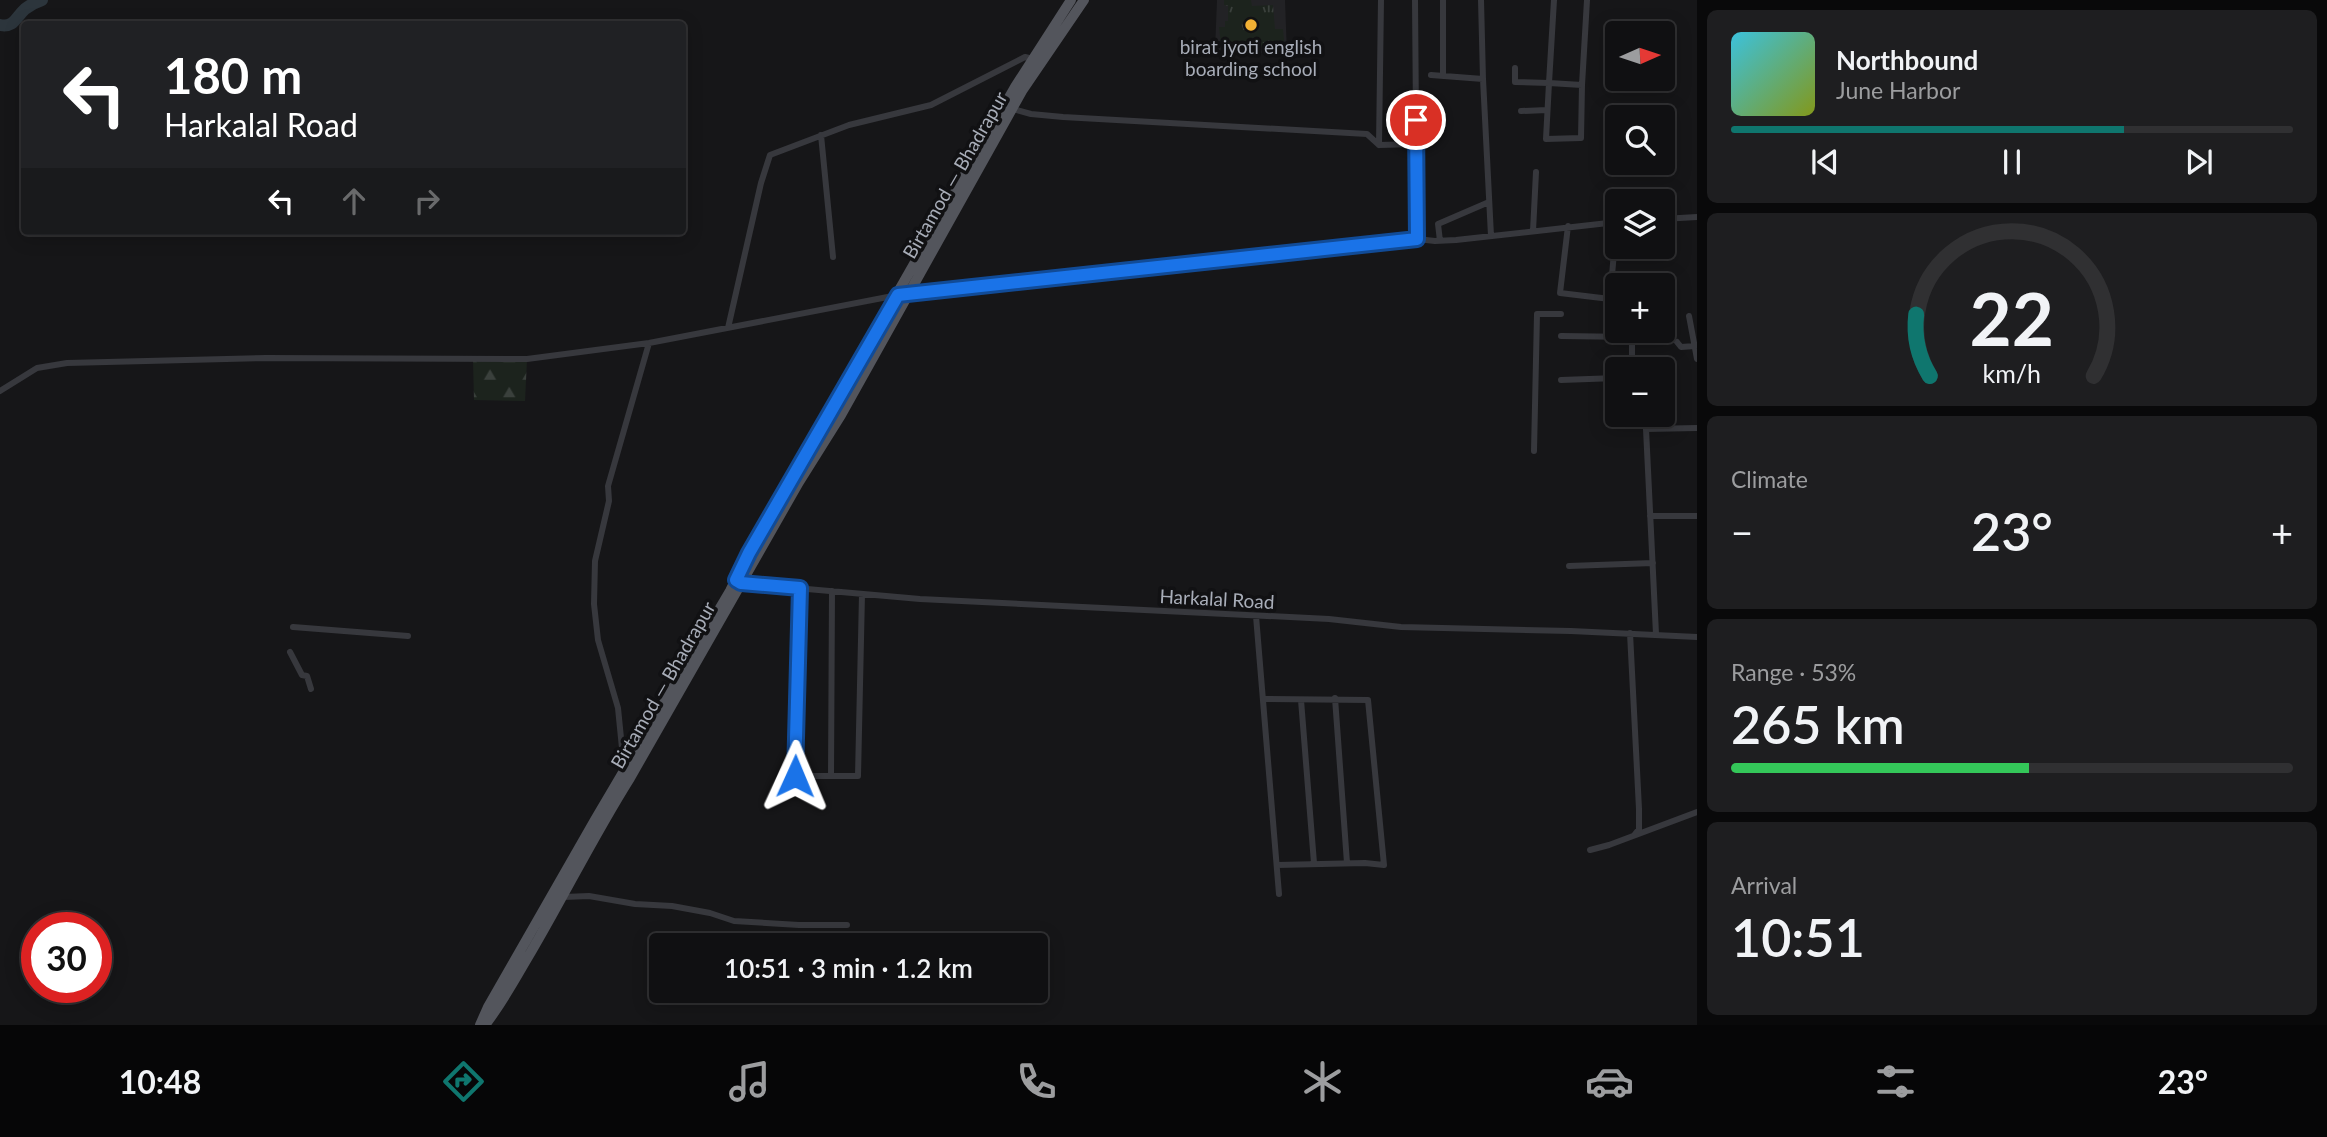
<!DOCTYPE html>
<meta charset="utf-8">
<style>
body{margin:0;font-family:Lato,sans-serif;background:#1e1e20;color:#f1f3f6;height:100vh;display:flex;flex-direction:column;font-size:26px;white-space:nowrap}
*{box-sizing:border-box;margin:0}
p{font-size:23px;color:#9c9d9f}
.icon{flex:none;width:38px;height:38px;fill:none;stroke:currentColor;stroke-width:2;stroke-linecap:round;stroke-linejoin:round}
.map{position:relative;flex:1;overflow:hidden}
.drawer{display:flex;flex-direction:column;gap:10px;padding:10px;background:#09090a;width:630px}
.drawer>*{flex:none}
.guide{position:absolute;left:21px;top:21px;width:665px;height:214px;border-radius:7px;box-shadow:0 4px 18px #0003,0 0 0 2px #303032;background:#202124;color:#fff;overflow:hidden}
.needle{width:46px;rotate:87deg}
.buttons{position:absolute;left:1605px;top:21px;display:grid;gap:14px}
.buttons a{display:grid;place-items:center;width:70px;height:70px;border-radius:7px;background:#101012;box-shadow:0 4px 18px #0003,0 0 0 2px #303032;font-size:35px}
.speed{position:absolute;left:21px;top:912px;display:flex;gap:14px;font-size:35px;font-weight:700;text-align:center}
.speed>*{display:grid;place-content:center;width:91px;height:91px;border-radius:50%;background:#101012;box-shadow:0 4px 18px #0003,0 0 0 2px #303032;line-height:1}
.speed .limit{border:10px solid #d22;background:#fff;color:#111}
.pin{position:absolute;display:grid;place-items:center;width:60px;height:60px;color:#fff;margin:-30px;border:4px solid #fff;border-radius:50%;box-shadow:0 2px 7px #0007}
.me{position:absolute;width:77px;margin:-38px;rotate:1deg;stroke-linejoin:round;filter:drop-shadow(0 0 5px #0008)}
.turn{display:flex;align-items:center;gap:24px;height:147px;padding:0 28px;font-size:32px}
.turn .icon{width:91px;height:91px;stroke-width:2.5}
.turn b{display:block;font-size:49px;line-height:60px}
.lanes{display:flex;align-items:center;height:66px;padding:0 28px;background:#0003;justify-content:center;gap:35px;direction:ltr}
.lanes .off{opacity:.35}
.big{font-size:52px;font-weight:600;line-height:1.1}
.drawer .widget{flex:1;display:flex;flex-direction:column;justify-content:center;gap:10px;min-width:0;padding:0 24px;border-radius:10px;background:#1e1e20}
.drawer .dial{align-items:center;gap:0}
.dial svg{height:182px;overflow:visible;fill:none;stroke:#303032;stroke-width:7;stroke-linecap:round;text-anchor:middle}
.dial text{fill:#f1f3f6;stroke:none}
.song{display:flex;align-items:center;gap:21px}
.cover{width:84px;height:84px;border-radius:10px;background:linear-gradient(135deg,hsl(190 70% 55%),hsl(70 70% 35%))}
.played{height:7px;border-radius:4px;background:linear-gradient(90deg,#0f766e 70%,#303032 70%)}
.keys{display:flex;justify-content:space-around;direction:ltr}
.heat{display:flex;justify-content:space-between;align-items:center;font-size:38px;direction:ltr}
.charge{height:10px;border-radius:5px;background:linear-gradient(90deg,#34c759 53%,#303032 0)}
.trip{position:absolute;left:649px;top:933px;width:399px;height:70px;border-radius:7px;background:#101012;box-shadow:0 4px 18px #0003,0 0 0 2px #303032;font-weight:600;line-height:70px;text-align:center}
.menu{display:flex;height:112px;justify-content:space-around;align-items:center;background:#060607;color:#9c9d9f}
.menu .icon{width:49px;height:49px}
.menu .on{color:#0f766e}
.menu b{font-size:32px;color:#f1f3f6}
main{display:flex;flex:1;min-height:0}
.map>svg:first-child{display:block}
.built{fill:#222225}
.grass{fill:url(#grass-tufts)}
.forest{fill:url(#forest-firs)}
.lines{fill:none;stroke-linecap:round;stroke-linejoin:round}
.river{stroke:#2c353c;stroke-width:12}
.street{stroke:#37383d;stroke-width:6}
.primary{stroke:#53555c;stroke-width:10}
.route-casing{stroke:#114b97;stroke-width:18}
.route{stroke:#1a73e8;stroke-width:12}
.poi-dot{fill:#f2b134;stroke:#111113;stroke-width:2.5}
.labels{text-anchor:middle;stroke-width:7;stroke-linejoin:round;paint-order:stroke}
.poi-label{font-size:19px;fill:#a8adb8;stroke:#111113}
.street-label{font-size:19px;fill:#a8adb8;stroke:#111113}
</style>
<main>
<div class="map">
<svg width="1697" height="1025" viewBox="0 0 1697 1025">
<defs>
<pattern id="grass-tufts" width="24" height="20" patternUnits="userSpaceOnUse" patternTransform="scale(1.75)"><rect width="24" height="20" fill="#1c231d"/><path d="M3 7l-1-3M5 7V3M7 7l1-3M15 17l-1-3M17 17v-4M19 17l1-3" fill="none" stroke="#3a403c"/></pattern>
<pattern id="forest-firs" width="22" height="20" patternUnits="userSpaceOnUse" patternTransform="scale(1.75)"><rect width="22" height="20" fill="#1c231d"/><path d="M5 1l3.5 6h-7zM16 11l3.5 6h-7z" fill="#3a403c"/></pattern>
</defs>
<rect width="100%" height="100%" fill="#161618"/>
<path class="built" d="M1217 0H1285L1287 54 1215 50Z"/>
<path class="grass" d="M1224 0H1251L1252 6 1273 5 1275 29H1283L1285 49 1221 46 1219 27H1225V21H1228V6L1224 5Z"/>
<path class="forest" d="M473 359H527L525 401 474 400Z"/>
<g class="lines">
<path class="river" d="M0 25C14 28 16 17 25 9 30 5 36 2 42 0"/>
<path class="street" d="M1415 0 1417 239
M1443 0V76
M1515 68V82L1549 83 1554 0
M1431 75 1483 79 1481 0
M1483 79 1491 236
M1549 83 1582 85 1581 138 1546 139Z
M1582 85 1587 0
M1013 109 1031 114 1063 117 1367 134 1379 145 1381 0
M1521 111 1547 110
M821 135 833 257
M1379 145 1416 144
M1662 219 1697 217
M1568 226 1560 293 1610 299 1614 252 1613 222
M1533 231 1536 172
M1440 241 1438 224 1489 202
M1629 251V247
M909 294 1417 239 1435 241 1456 240 1617 222
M1689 316 1697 359
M728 328 761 183 770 155 849 125 931 105 1025 57 1033 59
M1561 336 1632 337V369
M1677 342 1681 347 1695 346
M1561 380 1617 378
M0 391 37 368 67 363 266 358 527 359 649 343 898 295
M1534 451 1537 314H1561
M1650 516H1697
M1569 566 1653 563
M740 583 920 599 1329 619 1401 627 1571 631 1697 637
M800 588 795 776H858L862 594
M1256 616 1279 894
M293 627 408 636
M1630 633 1639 809V829L1635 834
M1656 634 1646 429 1697 428
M290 652 302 675 307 676 311 689
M1335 698 1347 863
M1263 699 1368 700 1384 865 1365 863 1277 865
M1301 700 1314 863
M624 768 618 708 598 640 594 604 595 561 609 501 608 486 649 343
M831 776 832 591
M1590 850 1609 845 1697 812
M564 897 589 896 635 904 672 906 710 913 734 921 799 925H847"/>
<path class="primary" d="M480 1025 488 1007 595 820 730 591 749 553 1015 87 1071 0
M485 1025C503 1002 516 977 531 952 565 894 594 835 630 778L799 482 841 415 1022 91 1084 0"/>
</g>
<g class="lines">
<g class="route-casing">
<path id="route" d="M795 776 800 588 741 583 736 580 749 553 898 295 1417 239 1416 120"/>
</g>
<use href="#route" class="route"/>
</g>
<circle class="poi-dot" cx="1251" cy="25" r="7"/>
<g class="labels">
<g class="poi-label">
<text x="1251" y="54">birat jyoti english<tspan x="1251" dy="22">boarding school</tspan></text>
</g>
<g class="street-label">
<text transform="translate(955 175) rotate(-60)" y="7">Birtamod — Bhadrapur</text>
<text transform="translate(1217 599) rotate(3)" y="7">Harkalal Road</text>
<text transform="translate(663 685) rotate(-60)" y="7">Birtamod — Bhadrapur</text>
</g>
</g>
</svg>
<div class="buttons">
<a><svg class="needle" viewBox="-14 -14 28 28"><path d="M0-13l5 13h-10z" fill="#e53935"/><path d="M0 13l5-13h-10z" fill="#9c9d9f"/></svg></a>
<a><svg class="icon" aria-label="search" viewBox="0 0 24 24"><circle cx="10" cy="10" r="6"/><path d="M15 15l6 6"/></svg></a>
<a><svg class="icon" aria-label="layers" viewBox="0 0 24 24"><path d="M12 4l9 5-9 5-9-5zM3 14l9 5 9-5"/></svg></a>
<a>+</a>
<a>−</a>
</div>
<div class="speed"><div class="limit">30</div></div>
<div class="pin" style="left:1416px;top:120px;background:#d93025"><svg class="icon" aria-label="arrive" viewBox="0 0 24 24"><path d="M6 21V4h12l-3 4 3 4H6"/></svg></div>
<svg class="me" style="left:795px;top:776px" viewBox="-20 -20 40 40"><path d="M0-17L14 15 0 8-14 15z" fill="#1a73e8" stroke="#fff" stroke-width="4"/></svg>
<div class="trip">10:51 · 3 min · 1.2 km</div>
<div class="guide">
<div class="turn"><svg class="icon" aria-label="left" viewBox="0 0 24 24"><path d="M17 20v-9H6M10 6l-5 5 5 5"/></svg><div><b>180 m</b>Harkalal Road</div></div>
<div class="lanes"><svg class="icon" aria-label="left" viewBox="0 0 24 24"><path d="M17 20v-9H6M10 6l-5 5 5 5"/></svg><svg class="icon off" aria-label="ahead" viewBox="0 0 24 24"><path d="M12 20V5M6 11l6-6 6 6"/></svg><svg class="icon off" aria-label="right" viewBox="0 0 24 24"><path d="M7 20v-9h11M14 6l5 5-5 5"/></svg></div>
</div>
</div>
<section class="drawer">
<div class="widget">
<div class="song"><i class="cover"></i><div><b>Northbound</b><p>June Harbor</p></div></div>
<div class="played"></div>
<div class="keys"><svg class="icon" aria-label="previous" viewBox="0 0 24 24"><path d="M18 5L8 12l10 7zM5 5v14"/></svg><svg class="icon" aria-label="pause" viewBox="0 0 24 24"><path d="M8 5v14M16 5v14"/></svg><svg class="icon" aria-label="next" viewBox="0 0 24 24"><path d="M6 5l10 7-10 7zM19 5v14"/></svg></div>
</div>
<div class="widget dial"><svg viewBox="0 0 100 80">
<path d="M14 69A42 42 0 1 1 86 69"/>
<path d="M14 69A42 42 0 0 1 8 42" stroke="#0f766e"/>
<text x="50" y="56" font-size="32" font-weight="700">22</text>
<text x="50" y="72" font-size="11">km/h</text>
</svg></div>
<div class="widget"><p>Climate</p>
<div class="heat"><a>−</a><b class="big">23°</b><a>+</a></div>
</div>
<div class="widget"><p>Range · 53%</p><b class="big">265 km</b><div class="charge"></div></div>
<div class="widget"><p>Arrival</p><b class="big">10:51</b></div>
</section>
</main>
<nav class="menu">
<b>10:48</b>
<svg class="icon on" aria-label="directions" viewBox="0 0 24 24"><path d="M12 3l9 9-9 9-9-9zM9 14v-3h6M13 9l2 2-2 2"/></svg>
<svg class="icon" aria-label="music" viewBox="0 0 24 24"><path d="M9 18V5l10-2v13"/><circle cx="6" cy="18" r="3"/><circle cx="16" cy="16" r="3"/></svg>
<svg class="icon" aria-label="phone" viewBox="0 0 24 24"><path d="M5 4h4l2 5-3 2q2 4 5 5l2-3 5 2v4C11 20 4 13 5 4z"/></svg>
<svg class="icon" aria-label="climate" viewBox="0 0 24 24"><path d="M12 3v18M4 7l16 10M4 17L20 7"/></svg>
<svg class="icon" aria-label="car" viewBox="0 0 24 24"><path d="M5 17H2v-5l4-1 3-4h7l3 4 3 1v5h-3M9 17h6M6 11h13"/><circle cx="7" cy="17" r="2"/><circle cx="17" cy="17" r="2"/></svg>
<svg class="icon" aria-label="filters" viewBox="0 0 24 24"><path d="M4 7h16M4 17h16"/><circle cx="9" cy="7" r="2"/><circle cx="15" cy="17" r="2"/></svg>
<b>23°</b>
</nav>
